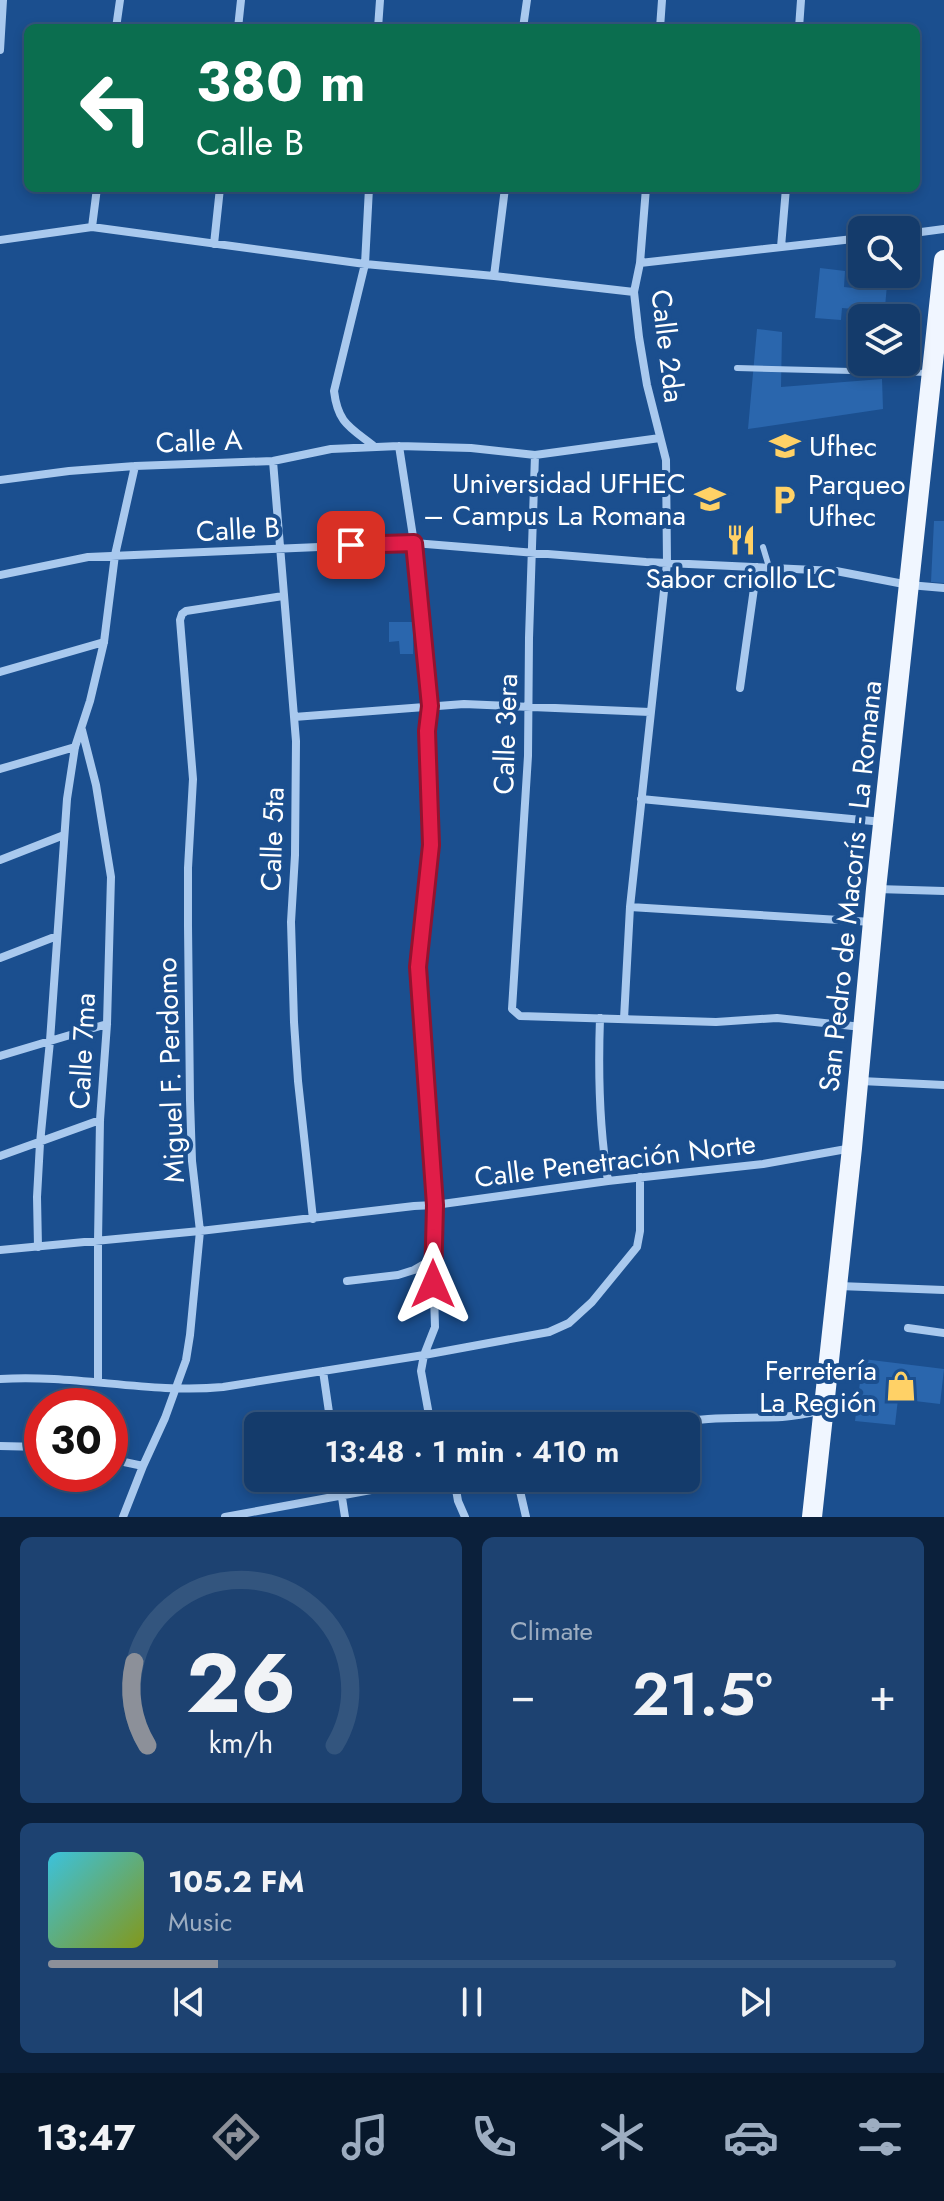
<!DOCTYPE html>
<meta charset="utf-8">
<style>
body{margin:0;font-family:Jost,sans-serif;background:#1d4271;color:#f1f3f6;height:100vh;display:flex;flex-direction:column;font-size:30px;white-space:nowrap}
*{box-sizing:border-box;margin:0}
p{font-size:26px;color:#9dadc1}
.icon{flex:none;width:44px;height:44px;fill:none;stroke:currentColor;stroke-width:2;stroke-linecap:round;stroke-linejoin:round}
.map{position:relative;height:1517px;overflow:hidden}
.panel{display:flex;flex-direction:column;gap:20px;padding:20px;background:#0b203b;flex:1}
.panel>*{flex:none}
.banner{position:absolute;left:24px;top:24px;width:896px;height:168px;border-radius:12px;box-shadow:0 4px 12px #0003,0 0 0 2px #33557e;background:#0b6e4f;color:#fff;overflow:hidden}
.buttons{position:absolute;left:848px;top:216px;display:grid;gap:16px}
.buttons a{display:grid;place-items:center;width:72px;height:72px;border-radius:12px;background:#143b6b;box-shadow:0 4px 12px #0003,0 0 0 2px #33557e;font-size:40px}
.speed{position:absolute;left:24px;top:1388px;display:flex;gap:16px;font-size:40px;font-weight:700;text-align:center}
.speed>*{display:grid;place-content:center;width:104px;height:104px;border-radius:50%;background:#143b6b;box-shadow:0 4px 12px #0003,0 0 0 2px #33557e;line-height:1}
.speed .limit{border:12px solid #d22;background:#fff;color:#111}
.pin{position:absolute;display:grid;place-items:center;width:68px;height:68px;color:#fff;margin:-34px;border-radius:16px;box-shadow:0 4px 12px #0006}
.me{position:absolute;width:88px;margin:-44px;rotate:0deg;stroke-linejoin:round;filter:drop-shadow(0 0 6px #0008)}
.turn{display:flex;align-items:center;gap:28px;height:168px;padding:0 40px;font-size:36px}
.turn .icon{width:104px;height:104px;stroke-width:2.5}
.turn b{display:block;font-size:56px;line-height:68px}
.big{font-size:60px;font-weight:600;line-height:1.1}
.panel .widget{flex:1;display:flex;flex-direction:column;justify-content:center;gap:12px;min-width:0;padding:0 28px;border-radius:12px;background:#1d4271}
.panel .dial{align-items:center;gap:0}
.dial svg{height:208px;overflow:visible;fill:none;stroke:#33557e;stroke-width:7;stroke-linecap:round;text-anchor:middle}
.dial text{fill:#f1f3f6;stroke:none}
.song{display:flex;align-items:center;gap:24px}
.cover{width:96px;height:96px;border-radius:12px;background:linear-gradient(135deg,hsl(190 70% 55%),hsl(70 70% 35%))}
.played{height:8px;border-radius:4px;background:linear-gradient(90deg,#8c9099 20%,#33557e 20%)}
.keys{display:flex;justify-content:space-around;direction:ltr}
.heat{display:flex;justify-content:space-between;align-items:center;font-size:44px;direction:ltr}
.panel .tiles{flex:1;display:grid;gap:20px;grid-template-columns:1fr 1fr}
.widget:last-child{grid-column:span 2}
.trip{position:absolute;left:244px;top:1412px;width:456px;height:80px;border-radius:12px;background:#143b6b;box-shadow:0 4px 12px #0003,0 0 0 2px #33557e;font-weight:600;line-height:80px;text-align:center}
.tab-bar{display:flex;height:128px;justify-content:space-around;align-items:center;background:#08182b;color:#9dadc1}
.tab-bar .icon{width:56px;height:56px}
.tab-bar .selected{color:#8c9099}
.tab-bar b{font-size:36px;color:#f1f3f6}
.map>svg:first-child{display:block}
.building{fill:#2a66ad}
.lines{fill:none;stroke-linecap:round;stroke-linejoin:round}
.lane{stroke:#a9c9ee;stroke-width:6}
.street{stroke:#a9c9ee;stroke-width:8}
.primary{stroke:#f0f6ff;stroke-width:20}
.route-casing{stroke:#92132f;stroke-width:20}
.route{stroke:#e11d48;stroke-width:14}
.labels{text-anchor:middle;stroke-width:8;stroke-linejoin:round;paint-order:stroke}
.street-label{font-size:28px;fill:#fff;stroke:#1b4f8f}
.poi-label{font-size:28px;fill:#fff;stroke:#1b4f8f;text-anchor:start}
</style>
<div class="map">
<svg width="944" height="1517" viewBox="0 0 944 1517">
<rect width="100%" height="100%" fill="#1b4f8f"/>
<path class="building" d="M820 268 845 271 844 287 871 290 872 274H888L884 318H866L867 310 842 308 841 320 815 318Z
M757 329 782 332 781 387 882 379 883 409 748 429Z
M934 521H944V583L931 582Z
M389 622H413V654H400L399 641 389 642Z
M863 1359 944 1369 940 1404 898 1399 895 1425 855 1421Z"/>
<g class="lines">
<path class="lane" d="M737 368 930 373
M763 547 769 567"/>
<path class="street" d="M116 28 120 0
M238 28 241 0
M378 28 380 0
M523 28 527 0
M660 28 662 0
M799 28 801 0
M0 50 3 0
M369 188 365 264 334 391C338 424 350 427 375 447
M92 227 97 188
M906 234 944 229
M0 240 92 227 365 264 494 276 634 292
M214 244 220 188
M781 247 786 188
M640 263 862 238
M494 276 505 188
M399 446 414 543 430 706 427 731 431 845 418 967 435 1205 433 1259 435 1327 424 1355 421 1371 431 1426
M535 455 529 638 528 756 512 1009 520 1016 716 1022 777 1018 862 1027
M273 461 296 741 295 855 291 922 294 1022 298 1081 313 1219
M0 480 69 471 135 466 273 461 331 449 399 446 471 448 535 455 660 438
M0 575 88 557 414 543 646 562 836 571 909 585 944 588
M0 672 104 642
M740 688 757 567
M294 717 464 704 650 712
M82 730 96 785 111 877 107 1024 100 1120 98 1241V1382
M0 769 75 747
M641 799 883 822
M0 860 64 835
M877 889 944 891
M630 907 872 922
M0 958 57 936
M600 1018C598 1073 599 1127 608 1181
M624 1019 630 907 667 563 666 460 647 385 639 337 634 292 640 263 646 188
M0 1056 107 1024
M861 1081 944 1085
M0 1156 100 1120
M38 1247 37 1197 40 1143 50 1041 67 799 75 747 90 701 104 642 115 555 135 466
M0 1250 200 1231 414 1206 435 1205 608 1181 763 1164 852 1148
M347 1281 398 1275 414 1270 433 1259
M839 1286 944 1290
M908 1328 944 1333
M323 1371 331 1426
M0 1379C75 1374 149 1394 223 1387L424 1355 549 1332 569 1323 592 1302 637 1247 640 1231V1177
M667 1426C705 1415 744 1419 782 1417 795 1416 808 1413 821 1411
M0 1446 42 1447
M110 1459 143 1466
M339 1478 345 1517
M454 1478 458 1501 465 1517
M517 1478 526 1517
M123 1517 143 1466 165 1418 186 1360 190 1335 200 1231 192 1161 190 1100 188 926V868L193 779 180 620 182 614 186 611 283 596
M225 1517 436 1478"/>
<path class="primary" d="M812 1517 852 1148 876 889 944 260"/>
</g>
<g class="lines">
<g class="route-casing">
<path id="route" d="M351 545 414 543 430 706 427 731 431 845 418 967 435 1205 433 1284"/>
</g>
<use href="#route" class="route"/>
</g>
<defs>
<g id="university-bare" transform="scale(2.4)"><path d="M0-5L7-2L0 1L-7-2ZM-4 1L0 2.5L4 1V4Q0 6-4 4Z" fill="#ffd166" stroke="#1b4f8f" stroke-width="2.5" paint-order="stroke"/></g>
<g id="parking-bare" transform="scale(2.4)"><path d="M-3.5-5.5H1a3.5 3.5 0 0 1 0 7H-1V5.5H-3.5ZM-1-3.4V-.6H.8a1.4 1.4 0 0 0 0-2.8Z" fill="#ffd166" stroke="#1b4f8f" stroke-width="2.5" paint-order="stroke"/></g>
<g id="restaurant-bare" transform="scale(2.4)"><path d="M-5-6h1v4h1v-4h1v4h1v-4h1v5L-1.5 .5V6h-2V.5L-5-1ZM5-6V6H3V1.5H1.5Q1.5-4 5-6Z" fill="#ffd166" stroke="#1b4f8f" stroke-width="2.5" paint-order="stroke"/></g>
<g id="shop-bare" transform="scale(2.4)"><path d="M-5-2.5h2.3a2.7 3.5 0 0 1 5.4 0H5L5.5 6h-11ZM-1.5-2.5h3a1.5 2.3 0 0 0-3 0Z" fill="#ffd166" stroke="#1b4f8f" stroke-width="2.5" paint-order="stroke"/></g>
</defs>
<g fill-rule="evenodd">
<use href="#university-bare" x="785" y="446"/>
<use href="#university-bare" x="710" y="499"/>
<use href="#parking-bare" x="784" y="500"/>
<use href="#restaurant-bare" x="741" y="540"/>
<use href="#shop-bare" x="901" y="1386"/>
</g>
<g class="labels">
<g class="street-label">
<text transform="translate(668 346) rotate(83)" y="10">Calle 2da</text>
<text transform="translate(199 441) rotate(-2)" y="10">Calle A</text>
<text transform="translate(238 529) rotate(-3)" y="10">Calle B</text>
<text transform="translate(505 734) rotate(-88)" y="10">Calle 3era</text>
<text transform="translate(272 839) rotate(-88)" y="10">Calle 5ta</text>
<text transform="translate(850 886) rotate(-84)" y="10">San Pedro de Macorís - La Romana</text>
<text transform="translate(82 1051) rotate(-87)" y="10">Calle 7ma</text>
<text transform="translate(170 1070) rotate(-92)" y="10">Miguel F. Perdomo</text>
<text transform="translate(615 1160) rotate(-7)" y="10">Calle Penetración Norte</text>
</g>
<g class="poi-label">
<text x="809" y="456">Ufhec</text>
<text x="686" y="493" text-anchor="end">Universidad UFHEC<tspan x="686" dy="32">– Campus La Romana</tspan></text>
<text x="808" y="494">Parqueo<tspan x="808" dy="32">Ufhec</tspan></text>
<text x="741" y="588" text-anchor="middle">Sabor criollo LC</text>
<text x="877" y="1380" text-anchor="end">Ferretería<tspan x="877" dy="32">La Región</tspan></text>
</g>
</g>
</svg>
<div class="buttons">
<a><svg class="icon" aria-label="search" viewBox="0 0 24 24"><circle cx="10" cy="10" r="6"/><path d="M15 15l6 6"/></svg></a>
<a><svg class="icon" aria-label="layers" viewBox="0 0 24 24"><path d="M12 4l9 5-9 5-9-5zM3 14l9 5 9-5"/></svg></a>
</div>
<div class="speed"><div class="limit">30</div></div>
<div class="pin" style="left:351px;top:545px;background:#d93025"><svg class="icon" aria-label="arrive" viewBox="0 0 24 24"><path d="M6 21V4h12l-3 4 3 4H6"/></svg></div>
<svg class="me" style="left:433px;top:1284px" viewBox="-20 -20 40 40"><path d="M0-17L14 15 0 8-14 15z" fill="#e11d48" stroke="#fff" stroke-width="4"/></svg>
<div class="trip">13:48 · 1 min · 410 m</div>
<div class="banner">
<div class="turn"><svg class="icon" aria-label="left" viewBox="0 0 24 24"><path d="M17 20v-9H6M10 6l-5 5 5 5"/></svg><div><b>380 m</b>Calle B</div></div>
</div>
</div>
<section class="panel">
<div class="tiles">
<div class="widget dial"><svg viewBox="0 0 100 80">
<path d="M14 69A42 42 0 1 1 86 69"/>
<path d="M14 69A42 42 0 0 1 9 37" stroke="#8c9099"/>
<text x="50" y="56" font-size="32" font-weight="700">26</text>
<text x="50" y="72" font-size="11">km/h</text>
</svg></div>
<div class="widget"><p>Climate</p>
<div class="heat"><a>−</a><b class="big">21.5°</b><a>+</a></div>
</div>
<div class="widget">
<div class="song"><i class="cover"></i><div><b>105.2 FM</b><p>Music</p></div></div>
<div class="played"></div>
<div class="keys"><svg class="icon" aria-label="previous" viewBox="0 0 24 24"><path d="M18 5L8 12l10 7zM5 5v14"/></svg><svg class="icon" aria-label="pause" viewBox="0 0 24 24"><path d="M8 5v14M16 5v14"/></svg><svg class="icon" aria-label="next" viewBox="0 0 24 24"><path d="M6 5l10 7-10 7zM19 5v14"/></svg></div>
</div>
</div>
</section>
<nav class="tab-bar">
<b>13:47</b>
<svg class="icon selected" aria-label="directions" viewBox="0 0 24 24"><path d="M12 3l9 9-9 9-9-9zM9 14v-3h6M13 9l2 2-2 2"/></svg>
<svg class="icon" aria-label="music" viewBox="0 0 24 24"><path d="M9 18V5l10-2v13"/><circle cx="6" cy="18" r="3"/><circle cx="16" cy="16" r="3"/></svg>
<svg class="icon" aria-label="phone" viewBox="0 0 24 24"><path d="M5 4h4l2 5-3 2q2 4 5 5l2-3 5 2v4C11 20 4 13 5 4z"/></svg>
<svg class="icon" aria-label="climate" viewBox="0 0 24 24"><path d="M12 3v18M4 7l16 10M4 17L20 7"/></svg>
<svg class="icon" aria-label="car" viewBox="0 0 24 24"><path d="M5 17H2v-5l4-1 3-4h7l3 4 3 1v5h-3M9 17h6M6 11h13"/><circle cx="7" cy="17" r="2"/><circle cx="17" cy="17" r="2"/></svg>
<svg class="icon" aria-label="filters" viewBox="0 0 24 24"><path d="M4 7h16M4 17h16"/><circle cx="9" cy="7" r="2"/><circle cx="15" cy="17" r="2"/></svg>
</nav>
